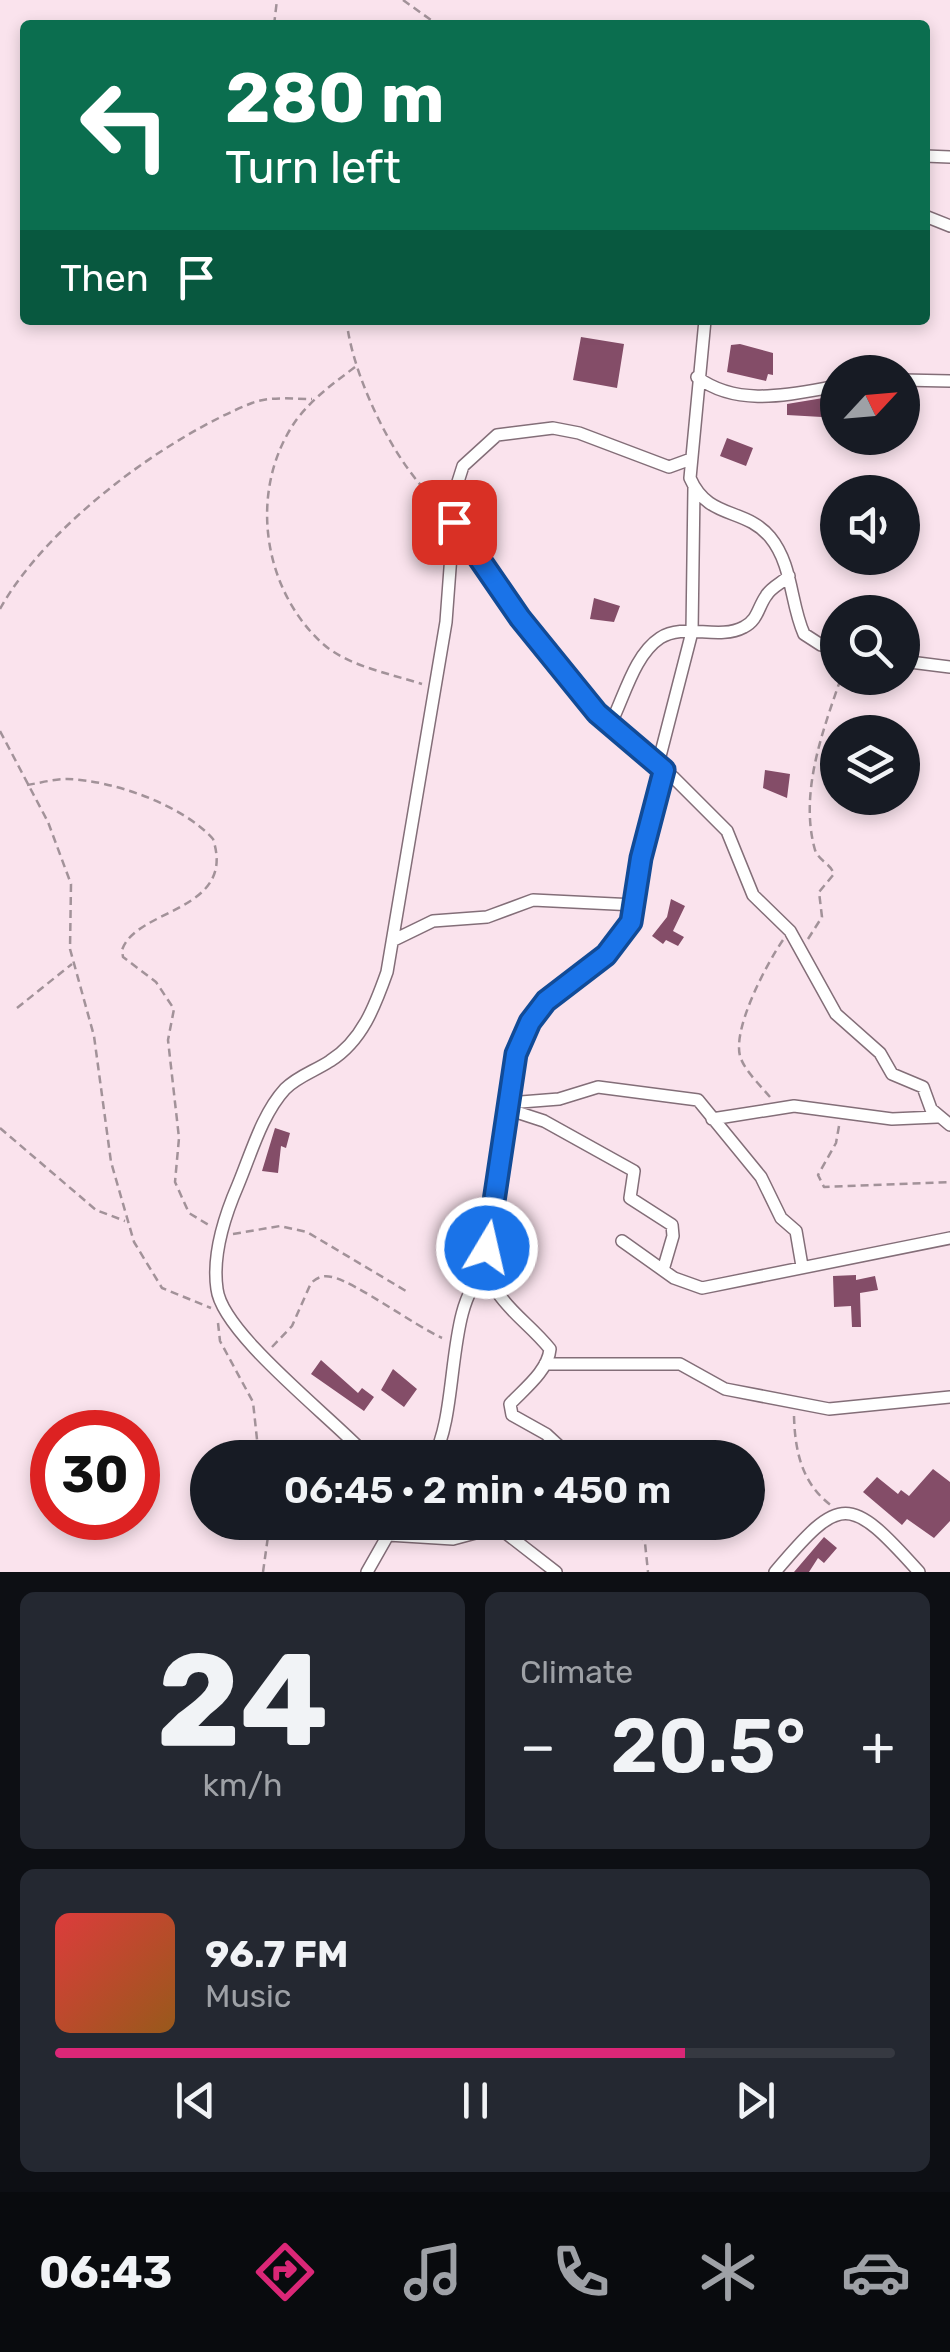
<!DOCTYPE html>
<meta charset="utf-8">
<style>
body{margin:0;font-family:Rubik,sans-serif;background:#242831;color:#f1f3f6;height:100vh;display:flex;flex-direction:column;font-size:38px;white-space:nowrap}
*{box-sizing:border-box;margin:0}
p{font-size:32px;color:#9ea1a6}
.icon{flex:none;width:55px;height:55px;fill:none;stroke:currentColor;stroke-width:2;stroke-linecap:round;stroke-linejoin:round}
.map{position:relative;height:1572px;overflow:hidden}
.side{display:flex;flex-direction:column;gap:20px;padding:20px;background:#0d0f14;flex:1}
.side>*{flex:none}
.banner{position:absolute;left:20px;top:20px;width:910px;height:305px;border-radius:10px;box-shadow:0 5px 15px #0003;background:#0b6e4f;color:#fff;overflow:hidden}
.needle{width:65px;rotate:64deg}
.controls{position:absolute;left:820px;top:355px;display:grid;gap:20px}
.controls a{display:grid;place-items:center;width:100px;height:100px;border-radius:50%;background:#171b24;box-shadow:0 5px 15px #0003;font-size:50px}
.speed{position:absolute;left:30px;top:1410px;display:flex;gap:20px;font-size:50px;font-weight:700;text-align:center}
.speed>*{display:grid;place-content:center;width:130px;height:130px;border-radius:50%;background:#171b24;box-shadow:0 5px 15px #0003;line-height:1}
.speed .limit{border:15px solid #d22;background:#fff;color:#111}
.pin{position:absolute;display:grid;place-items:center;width:85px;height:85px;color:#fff;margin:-42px;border-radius:20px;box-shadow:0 5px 15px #0006}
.me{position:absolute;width:110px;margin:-55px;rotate:9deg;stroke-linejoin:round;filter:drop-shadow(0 0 8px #0008)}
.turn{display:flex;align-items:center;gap:35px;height:210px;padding:0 40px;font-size:45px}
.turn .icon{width:130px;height:130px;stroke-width:2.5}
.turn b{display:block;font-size:70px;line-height:85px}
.then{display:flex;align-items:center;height:95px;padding:0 40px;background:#0003;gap:20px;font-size:38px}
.big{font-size:75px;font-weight:600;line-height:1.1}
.side .widget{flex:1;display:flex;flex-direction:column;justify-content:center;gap:15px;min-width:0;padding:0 35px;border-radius:15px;background:#242831}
.side .dial{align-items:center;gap:0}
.dial b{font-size:130px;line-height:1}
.song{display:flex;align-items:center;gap:30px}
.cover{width:120px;height:120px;border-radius:15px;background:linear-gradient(135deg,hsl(0 70% 55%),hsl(30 70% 35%))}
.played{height:10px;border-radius:5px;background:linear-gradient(90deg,#db2777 75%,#363941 75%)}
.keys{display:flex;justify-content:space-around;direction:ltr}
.heat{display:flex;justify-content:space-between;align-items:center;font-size:55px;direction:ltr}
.side .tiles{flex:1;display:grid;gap:20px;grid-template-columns:1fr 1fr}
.widget:last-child{grid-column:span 2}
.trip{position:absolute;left:190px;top:1440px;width:575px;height:100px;border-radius:50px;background:#171b24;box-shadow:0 5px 15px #0003;font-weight:600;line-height:100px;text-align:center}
.menu{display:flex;height:160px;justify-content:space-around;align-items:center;background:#090b0e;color:#9ea1a6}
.menu .icon{width:70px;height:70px}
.menu .active{color:#db2777}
.menu b{font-size:45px;color:#f1f3f6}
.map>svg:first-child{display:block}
.building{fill:#844d68}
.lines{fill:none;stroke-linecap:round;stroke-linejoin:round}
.minor-casing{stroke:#836e78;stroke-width:14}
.path{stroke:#a29299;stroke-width:2.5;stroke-dasharray:8 5;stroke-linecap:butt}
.minor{stroke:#fff;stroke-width:11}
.route-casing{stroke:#114b97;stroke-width:25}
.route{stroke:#1a73e8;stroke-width:18}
</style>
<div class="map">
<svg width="950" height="1572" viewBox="0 0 950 1572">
<rect width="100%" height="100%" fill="#fae3ed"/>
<path class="building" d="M581 337 624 344 617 388 573 380Z
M740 344 773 353V375L768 374 766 381 727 372 731 345Z
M823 398 822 417 787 415V404Z
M727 438 753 448 746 466 720 456Z
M594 598 620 606 614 622 590 619Z
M765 770 790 774 787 798 763 788Z
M671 899 685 906 673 931 684 937 678 946 666 940 663 944 652 936 667 917Z
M275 1128 290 1133 286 1148 281 1146 278 1173 262 1171Z
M856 1275V1280L875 1276 878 1290 860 1293 861 1327H852L851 1306 834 1307 833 1276Z
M321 1360 358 1393 362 1388 374 1397 364 1411 311 1374Z
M393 1369 417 1389 404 1407 381 1390Z
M933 1469 950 1482V1521L934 1538 907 1519 902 1525 863 1492 877 1477 898 1494 901 1490 909 1496Z
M824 1537 837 1548 824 1563 818 1558 809 1572H794Z"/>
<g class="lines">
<g class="minor-casing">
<path id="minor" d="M925 156 950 157
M925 216 950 226
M705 320 690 478C708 520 745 507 770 537 793 565 790 603 804 634L821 645 838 649
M697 377C738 408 791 394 838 386
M902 380 950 381
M454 522 520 618 597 713 673 777 727 831 753 895 790 931 836 1014 880 1053 892 1074 923 1087 931 1109 950 1125
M902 661 950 667
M610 725C624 698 634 655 660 638 684 622 718 641 744 627 758 620 758 607 766 596 771 587 782 583 789 576
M658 764 692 632 694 488
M394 940 433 921 487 917 533 900 635 905
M508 1103 559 1099 598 1087 698 1100 761 1177 781 1218 796 1231 802 1266
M507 1109 544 1121 634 1171 630 1198 672 1225 673 1236 663 1270
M712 1119 794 1106 892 1119 937 1117
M622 1241 674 1278 702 1288 950 1238
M545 1364H680L725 1389 829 1409 950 1397
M369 1458C335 1420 222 1334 217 1289 212 1255 225 1215 238 1185 251 1154 262 1114 285 1089 298 1076 315 1071 330 1061 362 1041 375 1006 387 972L446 622 456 488 463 466 497 435 553 428 579 433 669 467 691 459
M433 1458C460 1411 445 1301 486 1272
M572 1458 546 1434 512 1415 510 1404C524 1389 548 1371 550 1349 522 1314 483 1298 487 1248L516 1054 530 1022 546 1001 606 955 631 922 641 858 664 769
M367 1572 388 1535 453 1539 498 1527 556 1572
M775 1572C841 1494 849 1494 919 1572"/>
</g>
<path class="path" d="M403 0 438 25
M274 25 277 0
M348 331C357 385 398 471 441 505
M355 367C334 383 313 398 297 419 248 487 261 588 323 644 348 666 391 674 422 684
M0 609C46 526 164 438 252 403 270 396 293 399 312 399
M0 731 48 822 71 884 70 949 94 1036 111 1162 134 1242 162 1288 211 1308
M27 785C40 783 54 779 67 779 112 780 183 805 213 839 237 912 136 908 122 950L123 957 156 982 174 1009 168 1040 179 1138 175 1182 189 1213 212 1227
M808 939 822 917 819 892 834 874C830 863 819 861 815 850 799 793 823 730 841 678
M17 1008 72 964
M770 1097C760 1085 747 1073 741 1059 730 1032 767 963 783 940
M839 1126 836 1143 818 1175 824 1187 950 1182
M0 1128 96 1210 125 1221
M233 1234 280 1226 307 1232 406 1291
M218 1323 220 1341 253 1402 259 1458
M272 1347 292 1326 311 1283C318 1277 323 1275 332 1277 355 1282 414 1325 442 1338
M794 1416C795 1452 802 1484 832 1506
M632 1522 645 1543 648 1572
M263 1572 270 1522"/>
<use href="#minor" class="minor"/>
</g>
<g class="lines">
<g class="route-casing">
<path id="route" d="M454 522 520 618 597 713 664 770 641 858 631 922 606 955 546 1001 530 1022 516 1054 487 1248"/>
</g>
<use href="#route" class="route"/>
</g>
</svg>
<div class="controls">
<a><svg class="needle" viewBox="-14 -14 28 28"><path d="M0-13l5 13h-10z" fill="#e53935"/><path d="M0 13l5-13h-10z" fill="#9ea1a6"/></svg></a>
<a><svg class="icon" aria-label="sound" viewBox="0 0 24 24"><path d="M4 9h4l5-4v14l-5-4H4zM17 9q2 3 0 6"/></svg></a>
<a><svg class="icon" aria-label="search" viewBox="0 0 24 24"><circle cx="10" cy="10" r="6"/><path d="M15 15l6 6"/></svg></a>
<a><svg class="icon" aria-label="layers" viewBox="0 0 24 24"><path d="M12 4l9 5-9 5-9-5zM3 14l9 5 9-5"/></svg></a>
</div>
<div class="speed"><div class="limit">30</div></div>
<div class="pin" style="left:454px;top:522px;background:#d93025"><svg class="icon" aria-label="arrive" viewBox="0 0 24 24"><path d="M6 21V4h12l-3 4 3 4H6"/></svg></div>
<svg class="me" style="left:487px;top:1248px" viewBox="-20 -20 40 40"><circle r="17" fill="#1a73e8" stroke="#fff" stroke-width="3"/><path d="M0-11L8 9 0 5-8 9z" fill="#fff"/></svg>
<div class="trip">06:45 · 2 min · 450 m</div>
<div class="banner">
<div class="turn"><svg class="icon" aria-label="left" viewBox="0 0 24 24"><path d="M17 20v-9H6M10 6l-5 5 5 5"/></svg><div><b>280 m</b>Turn left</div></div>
<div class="then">Then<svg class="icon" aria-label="arrive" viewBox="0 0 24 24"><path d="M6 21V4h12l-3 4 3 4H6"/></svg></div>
</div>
</div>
<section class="side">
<div class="tiles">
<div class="widget dial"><b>24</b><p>km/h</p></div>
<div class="widget"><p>Climate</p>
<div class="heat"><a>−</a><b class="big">20.5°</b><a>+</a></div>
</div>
<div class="widget">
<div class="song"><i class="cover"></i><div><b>96.7 FM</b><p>Music</p></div></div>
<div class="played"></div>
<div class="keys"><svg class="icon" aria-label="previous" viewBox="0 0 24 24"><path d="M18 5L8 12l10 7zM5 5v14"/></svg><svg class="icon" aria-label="pause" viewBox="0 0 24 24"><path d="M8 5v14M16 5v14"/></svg><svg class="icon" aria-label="next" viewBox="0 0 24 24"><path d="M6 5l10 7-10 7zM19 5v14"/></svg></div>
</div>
</div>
</section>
<nav class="menu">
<b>06:43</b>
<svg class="icon active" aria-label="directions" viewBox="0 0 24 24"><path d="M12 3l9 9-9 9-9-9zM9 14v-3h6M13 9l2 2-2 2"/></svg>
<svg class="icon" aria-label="music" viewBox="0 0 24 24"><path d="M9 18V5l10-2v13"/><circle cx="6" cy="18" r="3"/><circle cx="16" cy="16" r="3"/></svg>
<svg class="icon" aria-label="phone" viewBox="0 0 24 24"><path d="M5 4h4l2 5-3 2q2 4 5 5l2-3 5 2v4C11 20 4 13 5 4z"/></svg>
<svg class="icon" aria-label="climate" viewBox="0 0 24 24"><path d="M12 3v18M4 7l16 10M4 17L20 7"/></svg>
<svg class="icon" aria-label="car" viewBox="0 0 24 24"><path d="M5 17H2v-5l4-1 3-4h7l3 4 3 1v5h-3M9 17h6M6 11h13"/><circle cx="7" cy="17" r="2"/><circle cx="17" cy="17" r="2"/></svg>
</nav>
